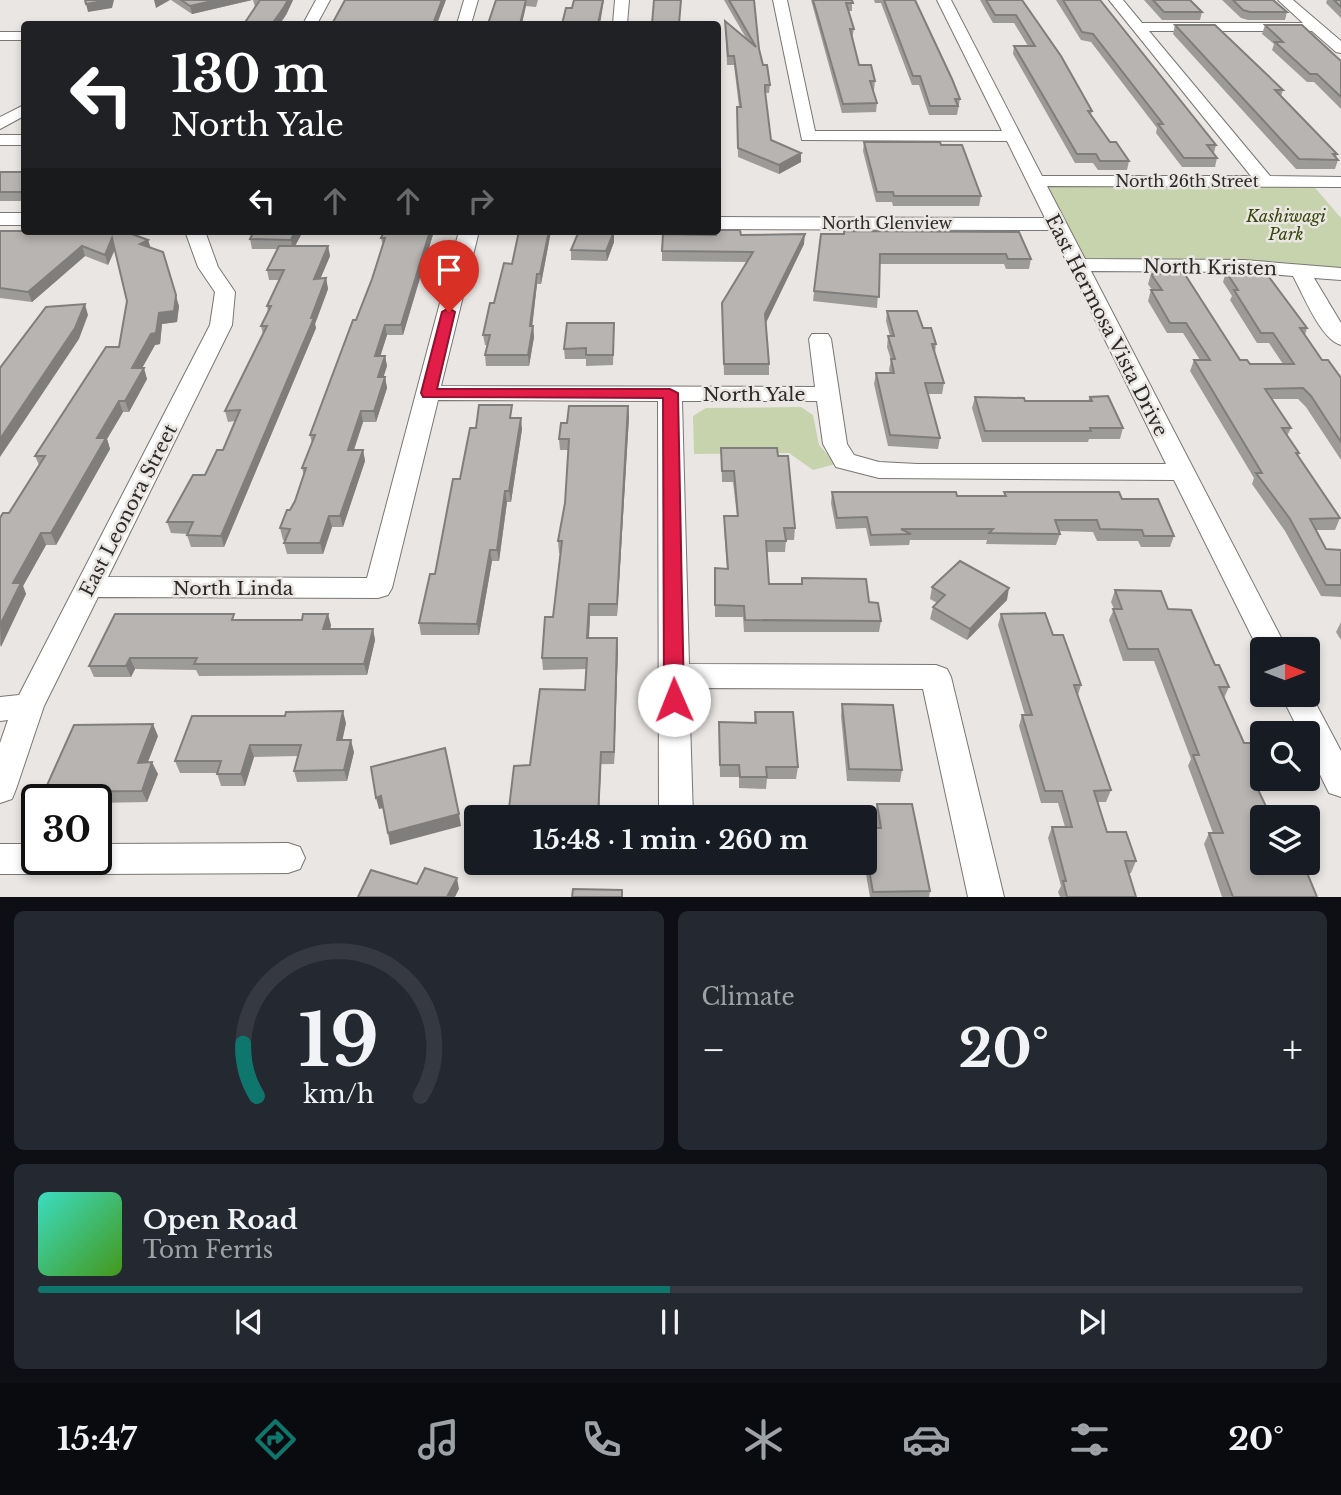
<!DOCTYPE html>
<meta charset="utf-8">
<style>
body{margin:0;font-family:"Libre Baskerville",serif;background:#242831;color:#f1f3f6;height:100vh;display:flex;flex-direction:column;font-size:26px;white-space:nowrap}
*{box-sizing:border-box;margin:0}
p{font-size:23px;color:#9ea1a6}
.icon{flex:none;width:38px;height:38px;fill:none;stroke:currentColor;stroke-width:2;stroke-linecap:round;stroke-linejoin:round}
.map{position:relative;height:897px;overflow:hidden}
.sheet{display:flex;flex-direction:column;gap:14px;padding:14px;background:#0d0f14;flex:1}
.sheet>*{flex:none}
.guide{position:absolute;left:21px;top:21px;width:700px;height:214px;border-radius:7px;box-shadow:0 4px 10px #0003;background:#202124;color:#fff;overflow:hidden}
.needle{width:46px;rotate:90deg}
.controls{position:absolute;left:1250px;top:637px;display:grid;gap:14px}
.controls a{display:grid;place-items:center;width:70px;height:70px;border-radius:7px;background:#171b24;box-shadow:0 4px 10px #0003;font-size:35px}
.speed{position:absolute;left:21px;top:784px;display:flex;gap:14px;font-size:35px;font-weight:700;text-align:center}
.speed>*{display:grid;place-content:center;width:91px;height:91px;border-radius:50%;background:#171b24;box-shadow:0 4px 10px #0003;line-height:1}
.speed .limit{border:4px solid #111;border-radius:10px;background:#fff;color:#111}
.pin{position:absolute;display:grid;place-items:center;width:60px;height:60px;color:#fff;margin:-72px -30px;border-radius:50% 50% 50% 0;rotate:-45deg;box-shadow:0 0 7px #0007}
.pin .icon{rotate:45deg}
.me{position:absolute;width:77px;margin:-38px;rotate:359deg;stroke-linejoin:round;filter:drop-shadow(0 0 5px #0008)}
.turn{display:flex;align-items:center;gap:24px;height:147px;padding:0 35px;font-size:32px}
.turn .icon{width:91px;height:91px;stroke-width:2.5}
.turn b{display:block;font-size:49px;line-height:60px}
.lanes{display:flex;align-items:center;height:66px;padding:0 35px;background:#0003;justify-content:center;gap:35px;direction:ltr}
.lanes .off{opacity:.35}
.big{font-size:52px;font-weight:800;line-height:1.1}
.sheet .tile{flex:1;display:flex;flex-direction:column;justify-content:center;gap:10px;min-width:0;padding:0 24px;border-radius:10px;background:#242831}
.sheet .dial{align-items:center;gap:0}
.dial svg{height:182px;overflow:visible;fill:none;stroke:#363941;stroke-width:7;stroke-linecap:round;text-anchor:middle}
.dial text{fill:#f1f3f6;stroke:none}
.song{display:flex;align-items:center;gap:21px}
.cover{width:84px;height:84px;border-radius:10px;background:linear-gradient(135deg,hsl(170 70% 55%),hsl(100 70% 35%))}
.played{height:7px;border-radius:4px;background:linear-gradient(90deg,#0f766e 50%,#363941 50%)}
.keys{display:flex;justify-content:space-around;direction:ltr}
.heat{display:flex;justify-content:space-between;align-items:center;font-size:38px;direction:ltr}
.sheet .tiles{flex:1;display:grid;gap:14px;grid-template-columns:1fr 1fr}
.tile:last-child{grid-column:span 2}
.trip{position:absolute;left:464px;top:805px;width:413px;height:70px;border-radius:7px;background:#171b24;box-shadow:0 4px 10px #0003;font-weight:800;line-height:70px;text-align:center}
.tab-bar{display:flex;height:112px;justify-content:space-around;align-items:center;background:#090b0e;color:#9ea1a6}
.tab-bar .icon{width:49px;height:49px}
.tab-bar .current{color:#0f766e}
.tab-bar b{font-size:32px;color:#f1f3f6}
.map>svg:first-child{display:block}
.green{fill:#c6d3ad}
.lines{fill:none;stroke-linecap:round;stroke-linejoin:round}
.minor-casing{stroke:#797673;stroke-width:2}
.minor{fill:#fff;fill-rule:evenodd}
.wall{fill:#9d9b98}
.shaded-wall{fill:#807e7c}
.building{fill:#b7b4b1;stroke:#807e7c;stroke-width:2}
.route{fill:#e11d48;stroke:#92132f;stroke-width:2}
.labels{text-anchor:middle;stroke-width:5;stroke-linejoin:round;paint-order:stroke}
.far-street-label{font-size:16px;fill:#2c2b29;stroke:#e9e6e3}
.far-park-label{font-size:16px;font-style:italic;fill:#374608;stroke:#e9e6e3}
.street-label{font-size:19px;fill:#2c2b29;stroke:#e9e6e3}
</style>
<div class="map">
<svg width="1341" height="897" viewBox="0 0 1341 897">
<rect width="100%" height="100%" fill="#e9e6e3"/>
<path class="green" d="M1034 181 1310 182 1341 218V274L1078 265Z
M801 407 813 415 819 445 836 464 813 470 789 453 694 454 693 416 706 408Z"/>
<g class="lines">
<g class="minor-casing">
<path id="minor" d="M316 0H330L317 24H303Z
M464 0H478L471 24H457Z
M615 0H629L627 24H613Z
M773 0H787L815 131H1002L937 0H951L1042 176H1251L1109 0H1123L1142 23H1303L1278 0H1293L1341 41V53L1336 52 1312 31H1149L1270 176 1341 177V187L1047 186 1085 259 1244 260 1341 268V280L1314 278 1341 323V345C1321 340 1303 294 1293 276L1244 272 1091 271 1287 649H1262V657L1174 480 879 478 836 467 823 444 817 401H682L689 664 936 665 947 669 951 677 1004 897H968L923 689 689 688 693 817H659L658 401 438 400 392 588 388 595 378 598 98 597 44 706 16 789 12 799 0 803V743L8 720 0 721V697L19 695 210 325 215 292 198 267 185 231H205L218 267 235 292 232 325 108 577 367 578 459 231H479L441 386 815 387 809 339 812 334H828L831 339 847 444 854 455 879 462 917 464H1166L1051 230 718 229V217L1045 218 1007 141 802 140Z
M0 32H24V40H0Z
M24 105V116L0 129V117Z
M0 135H24V145H0Z
M0 213H24V225H0Z
M1307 687 1341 751V797L1329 793 1307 748V733H1300L1281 695H1307Z
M288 843 300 847 305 858 300 869 288 873 96 874 84 870 79 859H96V844Z
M0 844H37V859H54L49 870 37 874H0Z"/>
</g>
<use href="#minor" class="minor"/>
</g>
<path class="wall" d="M171 0H252L192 14Z
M253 0H293L286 15 255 7Z
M496 0H538L536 7 526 6Z
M724 0H754L759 49 763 65 770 85 769 93H765L771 140 801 153V162L779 174 738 157 737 116V107H739L734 65H727L725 21 746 38Z
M811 0H852V11H849L854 29 852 38 859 65 875 81 874 90H873L877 103 876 112 842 113Z
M874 0H915L960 99 957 115H929L919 85H912L881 3H875Z
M980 0H1022L1092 111 1091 115 1110 142 1129 161 1127 170H1098L1093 163H1075L1013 54 1014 46H1028L1014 23H993Z
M1056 0H1100L1216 145 1214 153 1217 158 1215 167H1182L1156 133 1157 128 1091 42 1081 40Z
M1144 0H1190L1202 12 1200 20H1162Z
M1222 0H1273L1287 12 1285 20H1248L1241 18Z
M1327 0H1341V18L1326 3Z
M1175 25 1283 90 1281 96 1337 154 1336 157 1338 160 1335 169H1296L1173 34Z
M1265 25 1341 61V109L1314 82H1307L1272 50 1274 44 1262 34Z
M864 142 941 145 981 196 979 206H893L892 202H876L863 151Z
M0 172H24V201H0Z
M0 231 148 240 151 248 179 306 177 322 162 324 160 344 155 345 142 368 147 379 129 412H123L107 439 110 449 56 545H46L23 586 26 594 0 647V518L9 513 39 465 35 456 119 347 127 301 115 250 108 265 85 256 32 302 0 298Z
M303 231 295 246H328L330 256 320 279 326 278 328 289 315 324 316 328 224 547H191L187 535 188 534 171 533 167 522 205 475 223 450 235 421 228 422 225 411 263 334 261 326 268 312 267 306 279 280H269L267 270 277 249H252L250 239Z
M434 231 403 335H387L380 356H385L387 366 383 377H385L387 388 376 422H363L354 450H363L365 461 343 527H332L323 554H287L284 543 285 540H283L280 528 295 501 304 476 302 468 312 443 310 435 372 279 383 246 381 238Z
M509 231H551L541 284H537L532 326H533L534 337 529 366H486L485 355 487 345H485L483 335 494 303 512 264 519 232H510Z
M844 231 1019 232 1031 259 1029 269H1006L1004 264H880L877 308 813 301 821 234H844Z
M741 235 804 244 766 322 769 364V375H724L722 303 747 262 662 261V251Z
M614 242 607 261 571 260V250Z
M1226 272 1307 328 1305 335 1322 360 1341 378V460L1306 407 1298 399H1272L1291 428 1287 436 1299 453 1298 456 1340 518 1335 530H1316L1326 549 1341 550V597L1321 596 1285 531 1252 484 1254 478 1190 371 1194 360H1200L1183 333H1167L1148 301 1151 290H1152L1148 284 1151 274 1240 360 1250 364H1283L1269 343H1257L1230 300 1232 296 1223 282Z
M887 311 923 328 936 344 935 353 944 383 942 394H928L940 438 938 449 888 446 874 384 876 373H890L889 370 891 360 887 347 888 336H890L886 321Z
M614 334 613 365 586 366V359H565L564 349Z
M975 397 1025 401H1088L1090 397 1123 428 1120 439H1089L1088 442H982L972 408Z
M628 406 629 417 617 616H590L589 638 618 649 614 764 530 765 585 690 586 669 543 670 542 658 553 617 560 553H559L558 541 565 503 568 450H560L559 439 567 423Z
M512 418 522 429 511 502H507L499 561H492L479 635H421L419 623 435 574 460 479 476 428Z
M721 448 795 528 794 540H786L785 552H767L769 584H801L802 578 869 602 881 621 879 632H744L743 617H715V568L727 569 724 527V516H737L733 482H722Z
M832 492 957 496H1004V492L1122 499 1174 536 1170 547H1141L1138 541H1097L1093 532 1059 531 1060 534 1056 545 986 544 987 540H910L909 545 870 546 866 528 836 529 831 503Z
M932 587 1007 600 967 640 930 619 933 607 937 603 930 599Z
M1115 590 1168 609 1215 665 1229 687 1224 698 1244 743 1262 779H1269L1264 789H1258L1262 817 1317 897H1222L1204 844 1209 833H1213L1188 766 1191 759 1154 661H1123L1109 620 1114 609 1111 602Z
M1001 614 1053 635 1081 685 1078 695 1111 790 1106 802H1098L1107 832 1136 861 1131 873H1129L1136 897H1060L1058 892 1061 886 1048 838 1052 827H1065L1058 803H1041L1019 726 1022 715H1025L998 625Z
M236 620 331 625 330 629H373L375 640 367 675 199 676 196 670 135 669 131 677H94L89 666Z
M1341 622V640L1336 632Z
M842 704 902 770 900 782 847 781 841 716Z
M755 712 798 767 796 779H767L766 789 739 788V777H720L719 722 754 723Z
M346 723 342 740 354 752 347 781 297 782 294 771 298 756 254 757 245 786H221L217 773H180L175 761Z
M158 736 148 762 158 774 147 802 96 803V800H48L44 792Z
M877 804 930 891 929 897H870L864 863V828H877L875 816Z"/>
<path class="shaded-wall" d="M109 0H114L112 8 88 12 86 4Z
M154 0H170L156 8Z
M217 0H252L192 14 190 6Z
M288 0H293L286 15 280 24H272Z
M442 0H446L437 24H433Z
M526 0V6L522 24H520Z
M603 0H604L600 24H598Z
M801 153V162L779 174V165Z
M295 231H303L293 250 291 240Z
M430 231H434L403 335 401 325Z
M549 231H551L541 284 540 274Z
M614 232V242L607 261 606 251Z
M805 234 804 244 765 325V314Z
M112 238 115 248 108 265 105 255Z
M148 240 151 250 140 244Z
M82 246 85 256 32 302 28 292Z
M328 246 330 256 316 289 314 279Z
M163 252 179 306 177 322 162 324 160 344 155 345 136 379 132 368Z
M537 274V284L531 337 530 326Z
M326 278 328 289 315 324 316 328 224 547 221 536 311 318Z
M85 304 88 315 79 339 0 457V439Z
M385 325 387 335 377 367 375 356Z
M533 326 534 337 529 366 528 355Z
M385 356 387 366 380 388 378 377Z
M144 368 147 379 129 412 125 401Z
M385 377 387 388 376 422 374 411Z
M119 401 123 412 107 439 110 449 56 545 51 533 97 438Z
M628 406 629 417 617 616V604Z
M361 411 363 422 350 461 348 450Z
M521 418 522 429 511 502 509 491Z
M363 450 365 461 343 527 340 516Z
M505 491 507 502 499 561 497 550Z
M329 516 332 527 323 554 320 543Z
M41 533 46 545 23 586 26 594 1 647 0 625 13 583Z
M490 550 492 561 479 635 477 624Z
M1009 588 1007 600 967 640 970 629Z
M589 604 590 616 588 650 587 638Z
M328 614 331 625 327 641 323 629Z
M373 629 375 640 367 675 364 664Z
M617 638 618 649 614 764V752Z
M130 658 135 669 131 677 126 666Z
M343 711 346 723 340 752 337 740Z
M153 724 158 736 143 774 138 763Z
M351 740 354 752 347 781 344 770Z
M250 745 254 757 245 786 241 774Z
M601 752V764L599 817H598Z
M152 762 158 774 147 802 142 791Z
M381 796 384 808 379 809 376 798Z
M459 814 461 826 390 845 388 833Z
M457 878 459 889 455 897H447Z"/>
<path class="building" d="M85 0H109L86 4Z
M181 0H217L190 6Z
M260 0H288L284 7 272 24H244Z
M345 0H442L433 24H332Z
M496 0H526L520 24H488Z
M574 0H603L598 24H562L566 8H572Z
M654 0H681L679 24H652Z
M729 0H754L759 49 763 65H767L770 85H765V91L771 140 801 153 779 165 738 148 737 107H741L734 56H728L725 21 756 47Z
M813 0H852L853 3H846L854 29H850L859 65H871L875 81H870L877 103 843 104Z
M884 0H915L952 79 960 99H955L958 106H930L920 76H913Z
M986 0H1022L1061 56 1092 111H1088L1110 142H1116L1129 161H1100L1096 154H1077L1014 46H1035L1016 15H995Z
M1063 0H1100L1216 145H1207L1217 158H1184L1158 124H1163L1093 34 1082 32Z
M1153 0H1190L1202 12H1164Z
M1233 0H1273L1287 12H1250L1243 10Z
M1334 0H1341V7Z
M1175 25H1215L1283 90H1275L1337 154H1333L1338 160 1299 159Z
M1265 25H1302L1341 61V97L1317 74H1310L1275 42H1283Z
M864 142H940L941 145H962L981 196H894L893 192H877Z
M0 172H24V192H0Z
M718 230H740L741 235 805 234 765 314 769 364H724L722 303 753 252 662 251 663 234 716 235V231Z
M0 231H124L148 240 140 244 163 252 176 295 174 311 159 313 156 333 151 334 132 368H144L125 401H119L97 438H106L51 533H41L13 583H21L0 625V518L3 513H9L45 456H35L106 347H119L127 301 112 238 105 255 82 246 28 292 0 288Z
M254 231H295L291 240 250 239Z
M384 231H430L401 325H385L375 356H385L378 377H385L374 411H361L348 450H363L340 516H329L320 543H284L290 529 280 528 287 510H290L295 501 306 468H302L315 435H310L353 320H356L372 279 385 238H381Z
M519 231H549L540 274H537L530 326H533L528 355H485L490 335H483L490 303H494L504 263 512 264Z
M579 231H601L614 232 606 251 571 250Z
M844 231 1019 232 1031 259H1008L1006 254H880L879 297 814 291 821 234H844Z
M279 246H328L314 279 326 278 311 318H314L221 536 187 535 193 522H167L193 475H205L217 450H223L240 410 225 411 267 326H261L271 306H267L284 270H267Z
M1226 272 1266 273 1307 328H1300L1322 360H1328L1341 378V442L1311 396 1303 388 1265 389 1291 428H1282L1299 453H1296L1340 518 1310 519 1326 549 1341 550V585H1326L1290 519 1256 473H1262L1194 360H1210L1186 323H1170L1151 290H1162L1151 274 1184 273 1240 360H1247L1250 364H1294L1273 333H1261L1234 290H1238Z
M85 304 75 328 0 439V368L46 307Z
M887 311H917L923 328H931L936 344H932L944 383H925L940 438 890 435 876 373H894L891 359H895L888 336H894Z
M567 323H614L613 355H586V348L564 349Z
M1108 396 1123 428H1090L1091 431H985L975 397 1024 398 1025 401H1092L1090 397Z
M479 405H512L510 418H521L509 491H505L497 550H490L477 624 419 623 430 574H435L453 479H460L470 428H476Z
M569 406H628L617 604H589L587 638H617L614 752H601L598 817H508L514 766 530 765 540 689 585 690 587 658H542L545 617H553L562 541H558L565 503 569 439H559L561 423H567Z
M721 448H777L778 456H788L795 528H784L786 541H766L769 584H802V578L866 579 869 602 878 603 881 621 745 620 744 606 715 605V568L728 569 724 516H738L734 471H722Z
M832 492H956L957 496H1006L1004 492H1119L1122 499H1158L1174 536H1144L1142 530 1100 529 1097 520H1055L1060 534 989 533 993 529H901L911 534 871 535 867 517 837 518Z
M960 561 1009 588 970 629 933 607 945 595 932 587Z
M1115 590 1161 591 1168 609 1191 610 1215 665H1219L1229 687H1219L1244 743H1253L1262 761V777H1252L1271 817H1262V863H1303L1317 897H1233L1209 833H1223L1193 755H1199L1158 649H1128L1113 609H1122Z
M1045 613 1053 635H1063L1081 685H1074L1111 790 1094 791 1107 832H1126L1136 861H1125L1136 897H1067L1063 881H1066L1052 827H1072L1062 791H1045L1022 715H1032L1001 614Z
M115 614H234L232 620H302L303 614H328L323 629H373L364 664H194L197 658H130L126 666H89Z
M842 704 893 705 902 770 849 769Z
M343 711 337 740H351L344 770 294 771 301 745H250L241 774H217L221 761H175L192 716H285L286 712Z
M755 712H793L798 767H766L767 777H740L739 765H720L719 722 756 723Z
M153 724 138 763 152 762 142 791 44 792 74 725Z
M445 748 459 814 388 833 381 796 376 798 371 767Z
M877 804H912L930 891 873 892 864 841V828H881Z
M425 868 457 878 447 897H358L371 870 417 884Z
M573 889 622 890V897H572Z"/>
<path class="route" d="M449 308 455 312 437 389H670L678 393 684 700 682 705 674 708 667 705 664 700 663 398 423 397 421 393 442 312Z"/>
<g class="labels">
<g class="far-street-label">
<text x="1187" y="187">North 26th Street</text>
<text x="887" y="229">North Glenview</text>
</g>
<g class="far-park-label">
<text x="1286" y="222">Kashiwagi<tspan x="1286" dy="18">Park</tspan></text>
</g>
<g class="street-label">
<text transform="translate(1210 267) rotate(1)" y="7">North Kristen</text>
<text transform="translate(1107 325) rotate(63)" y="7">East Hermosa Vista Drive</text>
<text x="754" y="401">North Yale</text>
<text transform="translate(128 510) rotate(-63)" y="7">East Leonora Street</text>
<text x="233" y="595">North Linda</text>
</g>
</g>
</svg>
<div class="controls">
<a><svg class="needle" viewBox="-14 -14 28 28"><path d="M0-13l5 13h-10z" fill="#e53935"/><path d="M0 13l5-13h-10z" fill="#9ea1a6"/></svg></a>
<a><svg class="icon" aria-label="search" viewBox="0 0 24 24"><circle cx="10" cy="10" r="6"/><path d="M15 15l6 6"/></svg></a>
<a><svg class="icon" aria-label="layers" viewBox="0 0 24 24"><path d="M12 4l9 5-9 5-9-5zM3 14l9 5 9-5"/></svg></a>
</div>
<div class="speed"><div class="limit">30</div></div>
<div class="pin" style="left:449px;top:312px;background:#d93025"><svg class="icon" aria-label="arrive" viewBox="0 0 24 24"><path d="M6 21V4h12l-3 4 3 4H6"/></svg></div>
<svg class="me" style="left:674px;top:700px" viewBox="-20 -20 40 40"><circle r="19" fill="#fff"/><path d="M0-13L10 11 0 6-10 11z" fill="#e11d48"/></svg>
<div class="trip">15:48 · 1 min · 260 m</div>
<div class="guide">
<div class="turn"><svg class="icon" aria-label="left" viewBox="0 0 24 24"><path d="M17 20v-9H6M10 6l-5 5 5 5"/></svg><div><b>130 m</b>North Yale</div></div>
<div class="lanes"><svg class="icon" aria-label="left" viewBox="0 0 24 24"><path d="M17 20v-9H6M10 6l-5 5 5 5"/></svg><svg class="icon off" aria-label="ahead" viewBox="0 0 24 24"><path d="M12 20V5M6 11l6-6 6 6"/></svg><svg class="icon off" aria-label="ahead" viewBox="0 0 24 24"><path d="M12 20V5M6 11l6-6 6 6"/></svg><svg class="icon off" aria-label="right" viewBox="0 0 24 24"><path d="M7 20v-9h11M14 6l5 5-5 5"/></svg></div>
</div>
</div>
<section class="sheet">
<div class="tiles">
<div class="tile dial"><svg viewBox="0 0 100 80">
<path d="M14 69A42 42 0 1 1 86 69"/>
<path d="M14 69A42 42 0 0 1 8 46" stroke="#0f766e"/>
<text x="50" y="56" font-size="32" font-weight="700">19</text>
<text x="50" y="72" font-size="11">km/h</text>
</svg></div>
<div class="tile"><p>Climate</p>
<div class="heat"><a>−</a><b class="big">20°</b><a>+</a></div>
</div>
<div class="tile">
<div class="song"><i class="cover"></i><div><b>Open Road</b><p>Tom Ferris</p></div></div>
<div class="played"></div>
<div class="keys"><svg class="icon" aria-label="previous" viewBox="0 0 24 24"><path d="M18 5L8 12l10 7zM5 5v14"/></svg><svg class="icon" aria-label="pause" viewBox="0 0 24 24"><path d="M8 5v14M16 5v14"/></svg><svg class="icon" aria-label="next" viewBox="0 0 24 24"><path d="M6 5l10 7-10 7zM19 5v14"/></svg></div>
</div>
</div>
</section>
<nav class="tab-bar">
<b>15:47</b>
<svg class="icon current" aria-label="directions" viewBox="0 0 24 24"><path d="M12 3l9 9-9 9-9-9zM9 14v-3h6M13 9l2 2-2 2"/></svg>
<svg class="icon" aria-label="music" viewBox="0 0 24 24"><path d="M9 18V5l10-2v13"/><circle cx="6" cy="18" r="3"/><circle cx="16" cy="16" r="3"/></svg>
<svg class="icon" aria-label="phone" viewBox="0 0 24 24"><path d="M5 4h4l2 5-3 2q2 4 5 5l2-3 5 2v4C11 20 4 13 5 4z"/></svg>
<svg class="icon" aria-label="climate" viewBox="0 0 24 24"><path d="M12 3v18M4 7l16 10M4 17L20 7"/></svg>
<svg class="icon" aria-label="car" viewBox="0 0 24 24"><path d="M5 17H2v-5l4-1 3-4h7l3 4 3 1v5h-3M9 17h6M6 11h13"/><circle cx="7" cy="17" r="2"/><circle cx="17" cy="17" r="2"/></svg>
<svg class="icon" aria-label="filters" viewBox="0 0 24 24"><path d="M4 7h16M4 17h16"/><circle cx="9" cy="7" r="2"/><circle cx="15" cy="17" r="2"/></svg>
<b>20°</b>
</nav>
